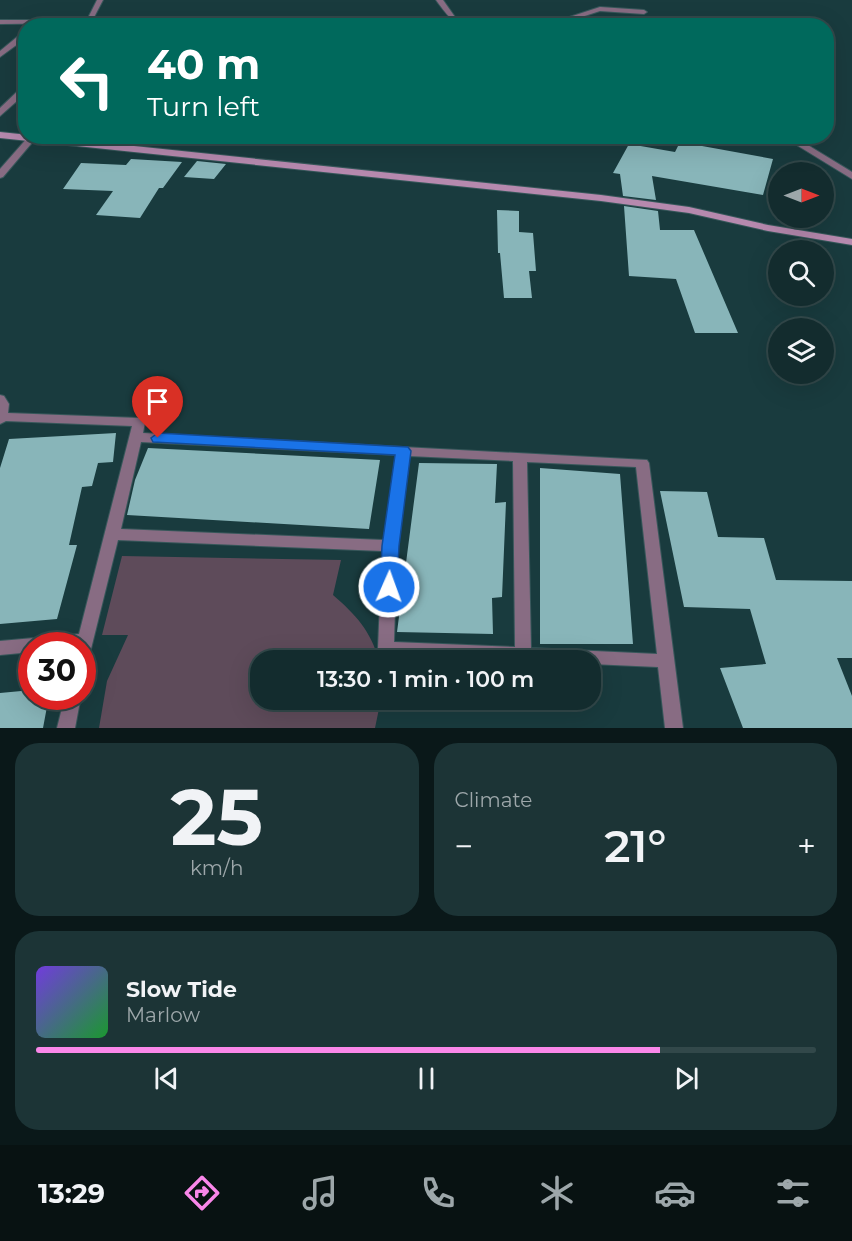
<!DOCTYPE html>
<meta charset="utf-8">
<style>
body{margin:0;font-family:Montserrat,sans-serif;background:#1c3436;color:#f1f3f6;height:100vh;display:flex;flex-direction:column;font-size:22px;white-space:nowrap}
*{box-sizing:border-box;margin:0}
p{font-size:20px;color:#9da7aa}
.icon{flex:none;width:33px;height:33px;fill:none;stroke:currentColor;stroke-width:2;stroke-linecap:round;stroke-linejoin:round}
.map{position:relative;height:728px;overflow:hidden}
.details{display:flex;flex-direction:column;gap:15px;padding:15px;background:#0a1819;flex:1}
.details>*{flex:none}
.banner{position:absolute;left:18px;top:18px;width:816px;height:126px;border-radius:24px;box-shadow:0 6px 24px #0002,0 0 0 2px #32484a;background:#00695c;color:#fff;overflow:hidden}
.needle{width:39px;rotate:90deg}
.fabs{position:absolute;left:768px;top:162px;display:grid;gap:12px}
.fabs a{display:grid;place-items:center;width:66px;height:66px;border-radius:50%;background:#132c2e;box-shadow:0 6px 24px #0002,0 0 0 2px #32484a;font-size:30px}
.speed{position:absolute;left:18px;top:632px;display:flex;gap:12px;font-size:30px;font-weight:700;text-align:center}
.speed>*{display:grid;place-content:center;width:78px;height:78px;border-radius:50%;background:#132c2e;box-shadow:0 6px 24px #0002,0 0 0 2px #32484a;line-height:1}
.speed .limit{border:9px solid #d22;background:#fff;color:#111}
.pin{position:absolute;display:grid;place-items:center;width:51px;height:51px;color:#fff;margin:-62px -26px;border-radius:50% 50% 50% 0;rotate:-45deg;box-shadow:0 0 6px #0007}
.pin .icon{rotate:45deg}
.me{position:absolute;width:66px;margin:-33px;rotate:2deg;stroke-linejoin:round;filter:drop-shadow(0 0 4px #0008)}
.turn{display:flex;align-items:center;gap:21px;height:126px;padding:0 30px;font-size:27px}
.turn .icon{width:78px;height:78px;stroke-width:2.5}
.turn b{display:block;font-size:42px;line-height:51px}
.big{font-size:45px;font-weight:600;line-height:1.1}
.details .tile{flex:1;display:flex;flex-direction:column;justify-content:center;gap:9px;min-width:0;padding:0 21px;border-radius:24px;background:#1c3436}
.details .dial{align-items:center;gap:0}
.dial b{font-size:78px;line-height:1}
.song{display:flex;align-items:center;gap:18px}
.cover{width:72px;height:72px;border-radius:9px;background:linear-gradient(135deg,hsl(260 70% 55%),hsl(130 70% 35%))}
.played{height:6px;border-radius:3px;background:linear-gradient(90deg,#f987e9 80%,#32484a 80%)}
.keys{display:flex;justify-content:space-around;direction:ltr}
.heat{display:flex;justify-content:space-between;align-items:center;font-size:33px;direction:ltr}
.details .tiles{flex:1;display:grid;gap:15px;grid-template-columns:1fr 1fr}
.tile:last-child{grid-column:span 2}
.trip{position:absolute;left:250px;top:650px;width:351px;height:60px;border-radius:24px;background:#132c2e;box-shadow:0 6px 24px #0002,0 0 0 2px #32484a;font-weight:600;line-height:60px;text-align:center}
.tab-bar{display:flex;height:96px;justify-content:space-around;align-items:center;background:#081212;color:#9da7aa}
.tab-bar .icon{width:42px;height:42px}
.tab-bar .current{color:#f987e9}
.tab-bar b{font-size:27px;color:#f1f3f6}
.map>svg:first-child{display:block}
.green{fill:#5e4b5a}
.building{fill:#88b5b9}
.lines{fill:none;stroke-linecap:round;stroke-linejoin:round}
.minor-casing{stroke:#37575a;stroke-width:2}
.tertiary-casing{stroke:#37575a;stroke-width:2}
.secondary-casing{stroke:#37575a;stroke-width:2}
.minor{fill:#886c83;fill-rule:evenodd}
.tertiary{fill:#886c83;fill-rule:evenodd}
.secondary{fill:#b689ae;fill-rule:evenodd}
.route{fill:#1a73e8;stroke:#114b97;stroke-width:1.5}
</style>
<div class="map">
<svg width="852" height="728" viewBox="0 0 852 728">
<rect width="100%" height="100%" fill="#193b3e"/>
<path class="green" d="M122 556 341 560 333 595C356 615 370 630 379 660H261V699H381L375 728H99L107 681 128 635H102Z"/>
<path class="building" d="M680 142 773 159 763 195 652 176 656 200 623 196 620 174 613 173 629 144 675 152Z
M131 159 182 162 163 188H159L140 218 96 215 113 191 63 189 81 163 126 165Z
M197 161 226 164 214 179 184 177Z
M624 206 658 211 660 230H694L738 333H695L676 279 629 276Z
M497 210 519 211V232L533 233 536 271H529L532 298H504L500 253H498Z
M116 433 113 462 98 463 92 486 82 487 69 545H77L57 619 0 624V468L9 439Z
M148 448 380 460 369 529 127 515 135 480Z
M419 463 497 464 495 503 506 502 502 597 492 598 493 634 397 632Z
M540 468 620 474 633 644H540Z
M660 491 707 492 718 537 764 538 776 580 852 581V658H837L852 696V728H743L720 668 766 664 750 609 684 607Z
M32 690V696H49L43 728H0V693Z"/>
<g class="lines">
<g class="minor-casing">
<path id="minor" d="M97 0H103L91 23 0 24V20H87Z
M600 7 644 10 647 12 644 14 600 11 554 26H542Z
M23 32H26V38L0 57V51Z
M23 86H26V93L0 116V108Z
M29 136 36 138 3 177 0 178V169Z
M0 395 4 396 9 404 8 413 139 418 145 422 143 433 647 460 649 463 683 728H665L658 667 591 664V660H500L386 655 380 653 378 648 382 551 118 540 88 661 82 663V645H32V652L0 655V641L79 634 132 426 6 421 0 424ZM141 442 396 455 384 540 121 529ZM409 456 513 461 515 647 394 642 397 546ZM527 462 636 467 657 654 531 648Z
M65 696H81L75 728H57Z"/>
</g>
<g class="tertiary-casing">
<path id="tertiary" d="M436 0H443L455 17 479 26C454 26 450 19 436 0Z
M782 136H793L852 172V179Z"/>
</g>
<g class="secondary-casing">
<path id="secondary" d="M0 132 601 195 689 207 768 225 852 239V245L768 231 689 213 601 201 0 138Z"/>
</g>
<use href="#minor" class="minor"/>
<use href="#tertiary" class="tertiary"/>
<use href="#secondary" class="secondary"/>
</g>
<path class="route" d="M158 433 408 447 411 451 399 546 397 587 395 592 389 594 383 592 380 587 382 546 395 455 153 442 151 438Z"/>
</svg>
<div class="fabs">
<a><svg class="needle" viewBox="-14 -14 28 28"><path d="M0-13l5 13h-10z" fill="#e53935"/><path d="M0 13l5-13h-10z" fill="#9da7aa"/></svg></a>
<a><svg class="icon" aria-label="search" viewBox="0 0 24 24"><circle cx="10" cy="10" r="6"/><path d="M15 15l6 6"/></svg></a>
<a><svg class="icon" aria-label="layers" viewBox="0 0 24 24"><path d="M12 4l9 5-9 5-9-5zM3 14l9 5 9-5"/></svg></a>
</div>
<div class="speed"><div class="limit">30</div></div>
<div class="pin" style="left:158px;top:438px;background:#d93025"><svg class="icon" aria-label="arrive" viewBox="0 0 24 24"><path d="M6 21V4h12l-3 4 3 4H6"/></svg></div>
<svg class="me" style="left:389px;top:587px" viewBox="-20 -20 40 40"><circle r="17" fill="#1a73e8" stroke="#fff" stroke-width="3"/><path d="M0-11L8 9 0 5-8 9z" fill="#fff"/></svg>
<div class="trip">13:30 · 1 min · 100 m</div>
<div class="banner">
<div class="turn"><svg class="icon" aria-label="left" viewBox="0 0 24 24"><path d="M17 20v-9H6M10 6l-5 5 5 5"/></svg><div><b>40 m</b>Turn left</div></div>
</div>
</div>
<section class="details">
<div class="tiles">
<div class="tile dial"><b>25</b><p>km/h</p></div>
<div class="tile"><p>Climate</p>
<div class="heat"><a>−</a><b class="big">21°</b><a>+</a></div>
</div>
<div class="tile">
<div class="song"><i class="cover"></i><div><b>Slow Tide</b><p>Marlow</p></div></div>
<div class="played"></div>
<div class="keys"><svg class="icon" aria-label="previous" viewBox="0 0 24 24"><path d="M18 5L8 12l10 7zM5 5v14"/></svg><svg class="icon" aria-label="pause" viewBox="0 0 24 24"><path d="M8 5v14M16 5v14"/></svg><svg class="icon" aria-label="next" viewBox="0 0 24 24"><path d="M6 5l10 7-10 7zM19 5v14"/></svg></div>
</div>
</div>
</section>
<nav class="tab-bar">
<b>13:29</b>
<svg class="icon current" aria-label="directions" viewBox="0 0 24 24"><path d="M12 3l9 9-9 9-9-9zM9 14v-3h6M13 9l2 2-2 2"/></svg>
<svg class="icon" aria-label="music" viewBox="0 0 24 24"><path d="M9 18V5l10-2v13"/><circle cx="6" cy="18" r="3"/><circle cx="16" cy="16" r="3"/></svg>
<svg class="icon" aria-label="phone" viewBox="0 0 24 24"><path d="M5 4h4l2 5-3 2q2 4 5 5l2-3 5 2v4C11 20 4 13 5 4z"/></svg>
<svg class="icon" aria-label="climate" viewBox="0 0 24 24"><path d="M12 3v18M4 7l16 10M4 17L20 7"/></svg>
<svg class="icon" aria-label="car" viewBox="0 0 24 24"><path d="M5 17H2v-5l4-1 3-4h7l3 4 3 1v5h-3M9 17h6M6 11h13"/><circle cx="7" cy="17" r="2"/><circle cx="17" cy="17" r="2"/></svg>
<svg class="icon" aria-label="filters" viewBox="0 0 24 24"><path d="M4 7h16M4 17h16"/><circle cx="9" cy="7" r="2"/><circle cx="15" cy="17" r="2"/></svg>
</nav>
